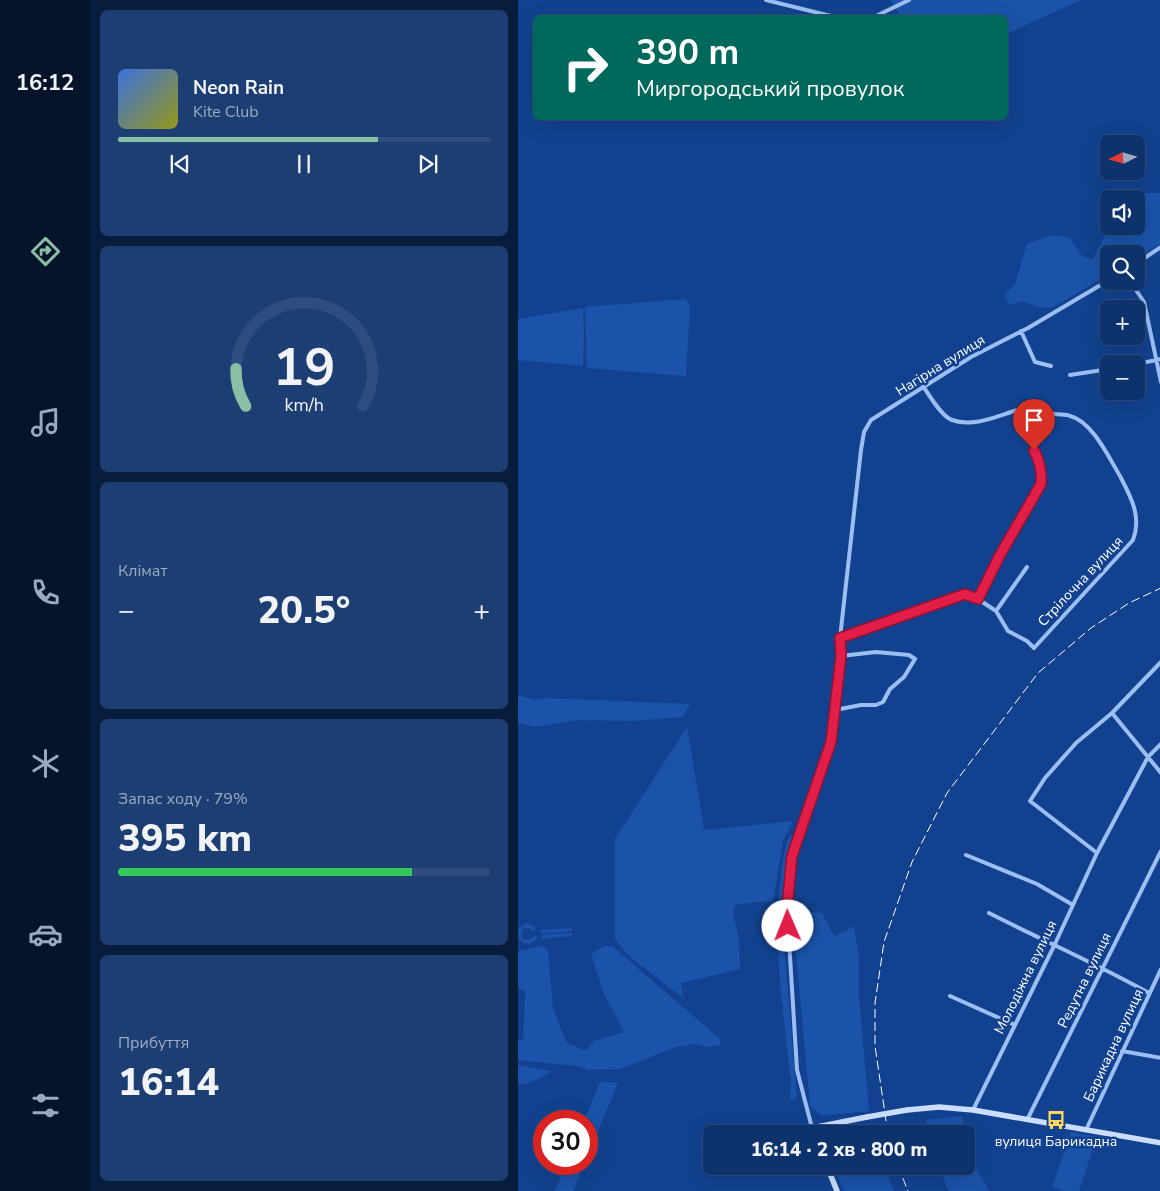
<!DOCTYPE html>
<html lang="uk">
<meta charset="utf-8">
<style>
body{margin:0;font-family:"Nunito Sans",sans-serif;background:#1c3e73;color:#f1f3f6;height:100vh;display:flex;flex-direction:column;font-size:19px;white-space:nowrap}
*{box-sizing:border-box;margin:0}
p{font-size:16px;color:#9baac1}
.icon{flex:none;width:28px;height:28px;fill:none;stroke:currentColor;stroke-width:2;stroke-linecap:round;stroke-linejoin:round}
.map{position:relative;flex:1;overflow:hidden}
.sheet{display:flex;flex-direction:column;gap:10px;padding:10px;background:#081c3b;width:428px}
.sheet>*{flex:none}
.top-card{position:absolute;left:15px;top:15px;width:475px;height:105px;border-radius:8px;box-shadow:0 5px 20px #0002,0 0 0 1px #2e4d7e;background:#00695c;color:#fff;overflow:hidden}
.needle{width:32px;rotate:265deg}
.fabs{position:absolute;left:582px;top:135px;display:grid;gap:10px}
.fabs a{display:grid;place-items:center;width:45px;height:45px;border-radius:8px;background:#0e326b;box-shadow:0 5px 20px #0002,0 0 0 1px #2e4d7e;font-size:25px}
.speed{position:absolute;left:15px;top:1110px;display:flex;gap:10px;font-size:25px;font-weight:700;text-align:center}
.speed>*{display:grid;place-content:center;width:65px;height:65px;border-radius:50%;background:#0e326b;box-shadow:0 5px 20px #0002,0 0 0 1px #2e4d7e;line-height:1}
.speed .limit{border:8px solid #d22;background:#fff;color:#111}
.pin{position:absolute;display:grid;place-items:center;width:42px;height:42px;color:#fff;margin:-51px -21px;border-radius:50% 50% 50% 0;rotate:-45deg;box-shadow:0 0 5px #0007}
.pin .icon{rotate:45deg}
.me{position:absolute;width:55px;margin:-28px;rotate:359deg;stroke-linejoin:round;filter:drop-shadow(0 0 4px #0008)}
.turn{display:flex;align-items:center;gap:18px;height:105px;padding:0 20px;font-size:22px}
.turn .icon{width:65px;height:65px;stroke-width:2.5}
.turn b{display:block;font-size:35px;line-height:42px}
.big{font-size:38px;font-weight:800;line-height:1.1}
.sheet .tile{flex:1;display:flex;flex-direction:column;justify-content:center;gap:8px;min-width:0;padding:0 18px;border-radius:8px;background:#1c3e73}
.sheet .dial{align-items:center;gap:0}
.dial svg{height:130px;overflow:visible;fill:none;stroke:#2e4d7e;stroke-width:7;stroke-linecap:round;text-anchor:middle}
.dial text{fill:#f1f3f6;stroke:none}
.song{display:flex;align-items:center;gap:15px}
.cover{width:60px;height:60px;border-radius:8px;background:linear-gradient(135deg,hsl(220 70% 55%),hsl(60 70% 35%))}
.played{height:5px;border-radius:2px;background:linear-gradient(90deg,#8abfa5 70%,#2e4d7e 70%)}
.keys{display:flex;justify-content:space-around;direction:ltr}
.heat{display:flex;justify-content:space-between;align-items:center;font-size:28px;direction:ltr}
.charge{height:8px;border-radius:4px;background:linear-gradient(90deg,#34c759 79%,#2e4d7e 0)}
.trip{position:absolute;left:185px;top:1125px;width:272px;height:50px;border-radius:8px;background:#0e326b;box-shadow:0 5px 20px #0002,0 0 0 1px #2e4d7e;font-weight:800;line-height:50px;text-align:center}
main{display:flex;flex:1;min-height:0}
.menu{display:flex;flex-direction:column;width:90px;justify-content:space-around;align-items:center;background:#06142b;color:#9baac1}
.menu .icon{width:35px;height:35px}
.menu .on{color:#8abfa5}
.menu b{font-size:22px;color:#f1f3f6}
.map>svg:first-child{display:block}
.green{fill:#1a53a9}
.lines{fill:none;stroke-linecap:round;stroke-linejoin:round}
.street{stroke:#9cbef2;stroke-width:4}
.secondary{stroke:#caddfc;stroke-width:5.5}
.rail{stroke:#fff;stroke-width:1;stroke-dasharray:9 4;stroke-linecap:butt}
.secondary-bridge{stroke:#caddfc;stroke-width:5.5}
.route-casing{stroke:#92132f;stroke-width:12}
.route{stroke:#e11d48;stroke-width:9}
.labels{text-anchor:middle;stroke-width:5;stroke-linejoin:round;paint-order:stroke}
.street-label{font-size:14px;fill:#fff;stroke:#12428f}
.poi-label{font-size:14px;fill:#fff;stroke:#12428f}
</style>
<main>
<nav class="menu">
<b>16:12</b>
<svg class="icon on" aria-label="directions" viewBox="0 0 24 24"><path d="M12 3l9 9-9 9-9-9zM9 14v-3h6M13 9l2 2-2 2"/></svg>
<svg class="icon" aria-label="music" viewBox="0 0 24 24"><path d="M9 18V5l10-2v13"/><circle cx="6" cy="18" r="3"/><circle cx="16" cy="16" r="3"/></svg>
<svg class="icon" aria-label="phone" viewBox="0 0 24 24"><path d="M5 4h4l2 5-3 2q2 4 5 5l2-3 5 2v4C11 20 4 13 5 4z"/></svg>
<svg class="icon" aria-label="climate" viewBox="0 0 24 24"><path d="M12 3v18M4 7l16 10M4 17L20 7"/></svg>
<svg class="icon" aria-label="car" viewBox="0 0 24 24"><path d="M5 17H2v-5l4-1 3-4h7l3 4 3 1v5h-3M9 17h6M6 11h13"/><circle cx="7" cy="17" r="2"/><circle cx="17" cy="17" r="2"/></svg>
<svg class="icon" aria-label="filters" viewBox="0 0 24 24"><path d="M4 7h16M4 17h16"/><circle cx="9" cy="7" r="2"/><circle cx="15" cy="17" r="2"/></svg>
</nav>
<section class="sheet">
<div class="tile">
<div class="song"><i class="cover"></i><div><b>Neon Rain</b><p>Kite Club</p></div></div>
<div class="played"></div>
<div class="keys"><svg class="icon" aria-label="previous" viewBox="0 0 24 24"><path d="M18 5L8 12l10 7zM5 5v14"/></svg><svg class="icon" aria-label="pause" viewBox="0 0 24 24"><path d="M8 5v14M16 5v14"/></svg><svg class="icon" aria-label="next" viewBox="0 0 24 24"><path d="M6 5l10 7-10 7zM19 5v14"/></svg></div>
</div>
<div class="tile dial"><svg viewBox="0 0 100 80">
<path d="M14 69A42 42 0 1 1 86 69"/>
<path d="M14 69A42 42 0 0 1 8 46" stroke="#8abfa5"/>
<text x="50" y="56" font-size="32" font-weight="700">19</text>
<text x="50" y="72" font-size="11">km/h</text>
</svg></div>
<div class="tile"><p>Клімат</p>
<div class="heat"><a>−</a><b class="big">20.5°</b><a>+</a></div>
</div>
<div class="tile"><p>Запас ходу · 79%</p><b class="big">395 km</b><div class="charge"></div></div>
<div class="tile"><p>Прибуття</p><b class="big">16:14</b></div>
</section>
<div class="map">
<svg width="643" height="1191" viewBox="0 0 643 1191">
<rect width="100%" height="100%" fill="#12428f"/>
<path class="green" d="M372 0H563L488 34V18L383 17Z
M627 193H642V244L619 258V254H591V274L534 308 520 307 504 301 491 305 486 296 497 284 509 244 534 235 552 238 563 255 574 260 587 236 596 226H619V202Z
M168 299 172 307 168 376 69 368 67 307Z
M65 308 66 337 65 366 0 360V319Z
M0 696H3L17 700 27 698 172 704 165 717 115 721 59 720 17 727 0 723Z
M169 727 186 830 275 821 265 841 255 901 220 904 216 907 215 913 221 940 222 969 163 983 166 999 111 956 97 939V839Z
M271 836H275L267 883 266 945 279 1098 276 1100 272 1099 273 1083C266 1015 254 945 263 877 264 863 266 850 271 836Z
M274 910 304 913 316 936 336 927 341 957V997L351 1111 303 1116 292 1105Z
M8 923 16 926 18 929 15 931 11 928H6L3 932 4 937 7 940 12 939 17 936 19 937 17 941 10 944C0 942 0 938 0 929Z
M54 928V931L23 934 22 930Z
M54 933V936L23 939V935Z
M25 946 30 951 35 1008 48 1042 68 1051 75 1041 106 1032 86 994 73 954 86 946H94L202 1039V1045L189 1047 177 1044 158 1047 102 1069 71 1070 58 1066 0 1060V1040H5L7 992 0 987V951Z
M0 1066V1065L34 1071C23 1077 13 1085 0 1084Z
M82 1082 100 1083 69 1158V1121H66Z
M444 1116 447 1134H411L408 1120Z
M553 1132 579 1137 561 1191H545L534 1187Z
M449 1143 450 1152 471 1191H431L420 1166H449Z
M48 1164H66L55 1191H37Z
M315 1166H366L376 1191H326Z"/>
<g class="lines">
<path class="street" d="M248 0 321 18
M351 18 358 16 391 0
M619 263 643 247
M612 281 626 302 643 382
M503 331 517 362 533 366
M619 364 643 359
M552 375 591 369
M460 599 482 555 523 484C525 466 518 454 511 438L529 411
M478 611 509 567
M322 638 447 594 460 599 478 611 490 631 509 641 516 648 615 540C624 517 613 497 602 476 591 458 574 421 552 416 548 414 542 415 537 414 520 410 511 405 493 412 475 418 453 427 434 420 424 417 411 395 405 386
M317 710 343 705H358L365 702 372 689 386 677 397 659 391 655 358 652 323 656
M594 713 643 773
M579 853 512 801 527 778 558 743 594 713 643 662
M448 855 519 884 555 905
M471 913C524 940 579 964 631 993
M432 996 497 1025
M604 1051 643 1058
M455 1110 536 946 579 853 630 757 643 744
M509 1120 643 851
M294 1128 279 1070 269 908 274 856 313 742 324 653 322 638 343 450 346 432 353 420 453 357 510 328 591 280
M568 1130 643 969"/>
<path class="secondary" d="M389 1110 421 1107 455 1110 643 1143
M296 1134 294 1128 349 1117
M309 1166 319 1191"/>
<path class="rail" d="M370 1134 357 1046V1003L366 942 394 862 429 793 520 673 573 628 611 603 643 588
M380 1166 390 1191"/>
<path class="secondary-bridge" d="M349 1117 389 1110"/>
</g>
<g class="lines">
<g class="route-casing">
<path id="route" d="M270 926 269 908 274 856 313 742 323 656 322 638 447 594 460 599 482 555 523 484C524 471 522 462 516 450"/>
</g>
<use href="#route" class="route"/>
</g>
<defs>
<g id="bus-bare" transform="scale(1.5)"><path d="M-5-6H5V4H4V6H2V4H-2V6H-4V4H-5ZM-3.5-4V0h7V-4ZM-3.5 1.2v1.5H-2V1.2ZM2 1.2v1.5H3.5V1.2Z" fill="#ffd85c" stroke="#12428f" stroke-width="2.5" paint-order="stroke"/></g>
</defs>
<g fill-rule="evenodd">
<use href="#bus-bare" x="538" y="1120"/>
</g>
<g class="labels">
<g class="street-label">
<text transform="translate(422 365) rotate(-32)" y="5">Нагірна вулиця</text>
<text transform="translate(562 581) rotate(-47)" y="5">Стрілочна вулиця</text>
<text transform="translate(507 977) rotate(-64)" y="5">Молодіжна вулиця</text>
<text transform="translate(566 980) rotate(-64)" y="5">Редутна вулиця</text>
<text transform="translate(595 1045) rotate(-65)" y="5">Барикадна вулиця</text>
</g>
<g class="poi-label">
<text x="538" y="1146">вулиця Барикадна</text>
</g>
</g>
</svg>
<div class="fabs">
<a><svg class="needle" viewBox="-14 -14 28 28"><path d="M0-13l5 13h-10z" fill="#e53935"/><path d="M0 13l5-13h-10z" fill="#9baac1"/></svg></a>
<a><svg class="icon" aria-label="sound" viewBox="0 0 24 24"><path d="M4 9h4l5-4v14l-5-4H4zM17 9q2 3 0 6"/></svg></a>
<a><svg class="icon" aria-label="search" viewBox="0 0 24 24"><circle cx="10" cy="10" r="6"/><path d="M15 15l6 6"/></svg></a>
<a>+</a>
<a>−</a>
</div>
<div class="speed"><div class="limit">30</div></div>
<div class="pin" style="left:516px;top:450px;background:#d93025"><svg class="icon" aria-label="arrive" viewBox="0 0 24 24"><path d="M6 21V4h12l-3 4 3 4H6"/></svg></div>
<svg class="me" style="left:270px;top:926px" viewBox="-20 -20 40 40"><circle r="19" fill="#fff"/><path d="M0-13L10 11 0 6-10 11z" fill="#e11d48"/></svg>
<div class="trip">16:14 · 2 хв · 800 m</div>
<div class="top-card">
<div class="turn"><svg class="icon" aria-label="right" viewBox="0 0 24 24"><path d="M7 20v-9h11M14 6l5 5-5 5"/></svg><div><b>390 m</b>Миргородський провулок</div></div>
</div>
</div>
</main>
